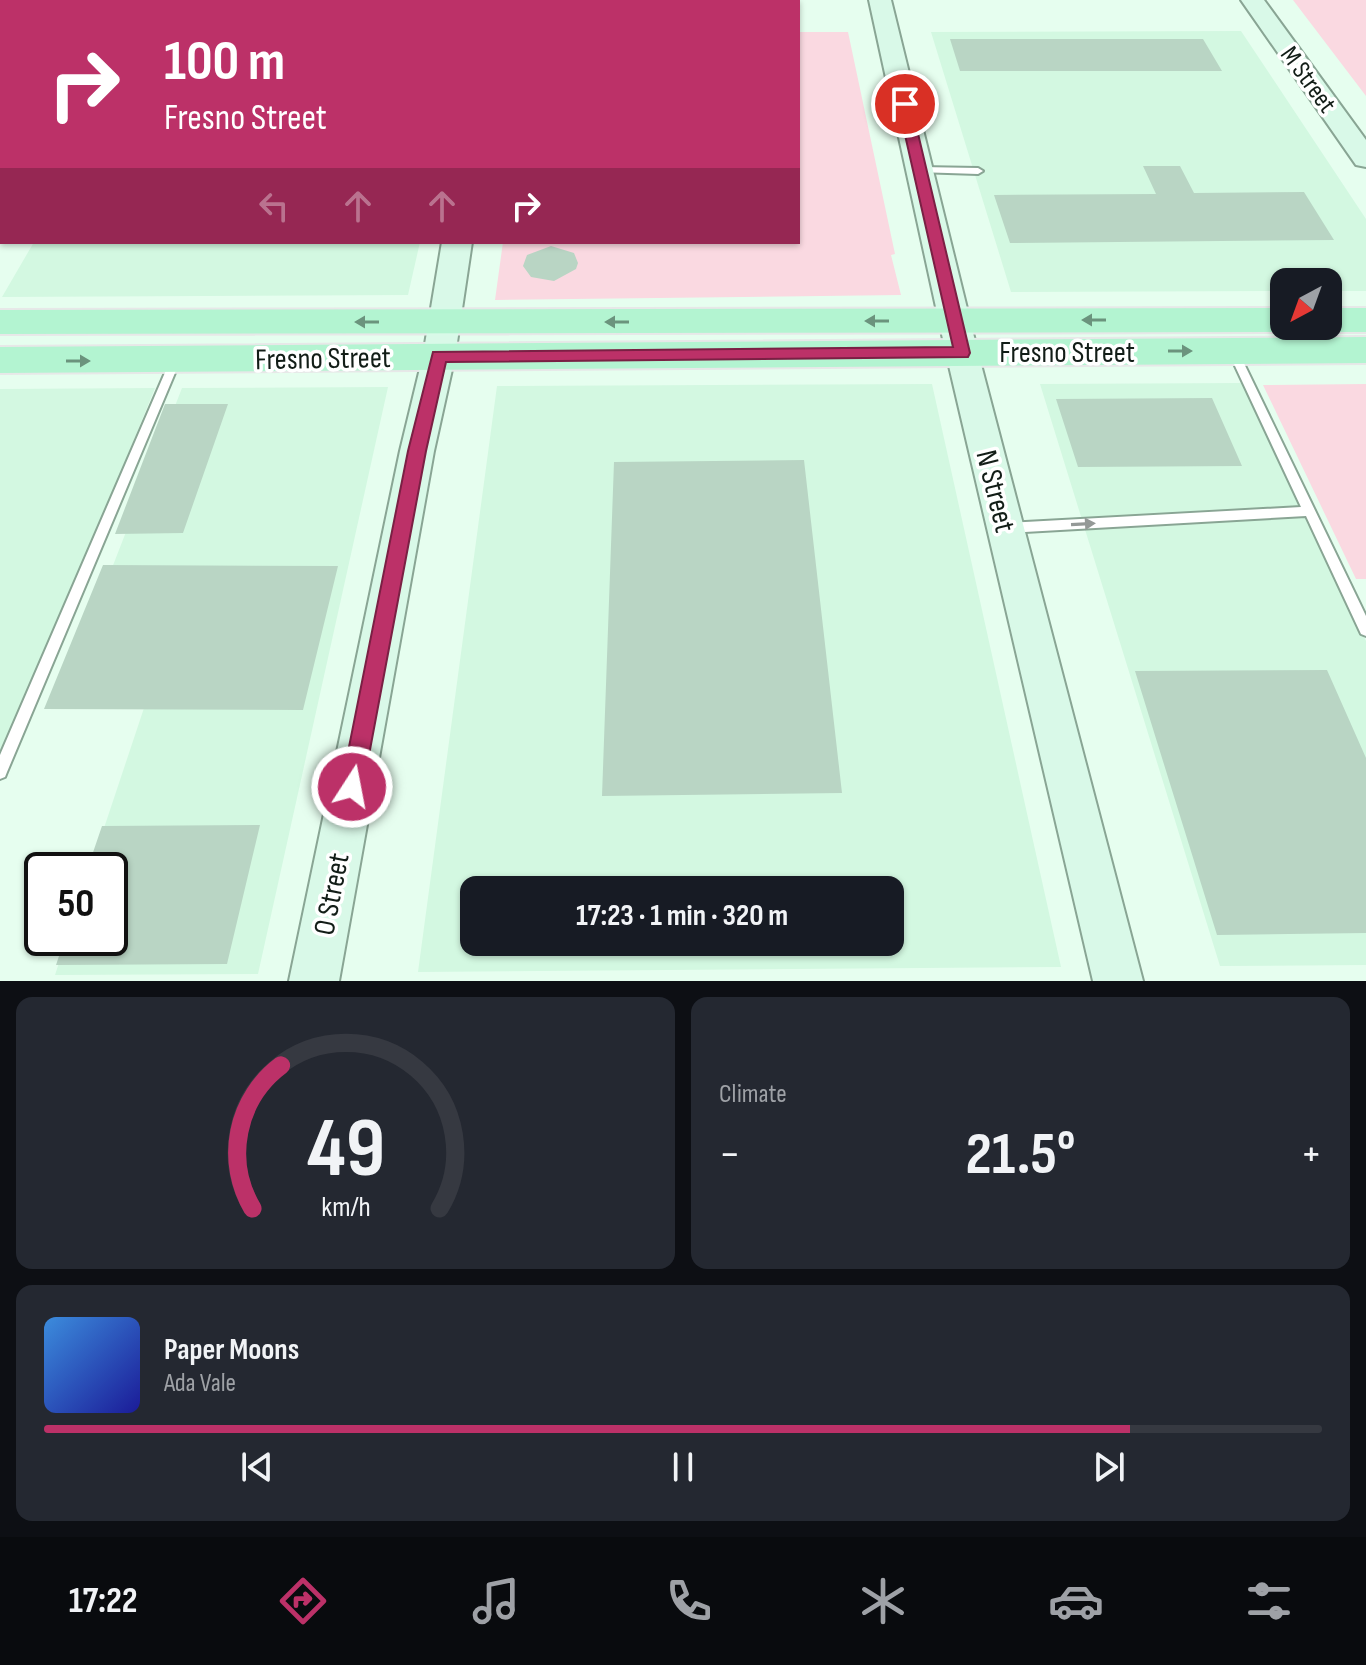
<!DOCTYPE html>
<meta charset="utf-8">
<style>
body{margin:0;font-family:"Sofia Sans Condensed",sans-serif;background:#242831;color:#f1f3f6;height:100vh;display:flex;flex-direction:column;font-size:30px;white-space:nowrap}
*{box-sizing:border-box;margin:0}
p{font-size:26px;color:#9ea1a6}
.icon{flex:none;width:44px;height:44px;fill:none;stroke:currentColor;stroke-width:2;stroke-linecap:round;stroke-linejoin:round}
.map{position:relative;height:981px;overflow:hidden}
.details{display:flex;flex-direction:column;gap:16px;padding:16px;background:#0d0f14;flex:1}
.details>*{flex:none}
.hud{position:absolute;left:0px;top:0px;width:800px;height:244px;box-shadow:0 2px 6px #0004;background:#bc3168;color:#fff;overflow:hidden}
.needle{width:52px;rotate:221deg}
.tools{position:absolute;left:1270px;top:268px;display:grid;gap:16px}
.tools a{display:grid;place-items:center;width:72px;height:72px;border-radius:16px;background:#171b24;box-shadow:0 2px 6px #0004;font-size:40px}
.speed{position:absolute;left:24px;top:852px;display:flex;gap:16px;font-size:40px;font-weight:700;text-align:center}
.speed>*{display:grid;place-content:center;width:104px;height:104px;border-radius:50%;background:#171b24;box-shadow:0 2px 6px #0004;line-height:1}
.speed .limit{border:4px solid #111;border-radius:12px;background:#fff;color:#111}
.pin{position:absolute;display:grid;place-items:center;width:68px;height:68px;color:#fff;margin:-34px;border:4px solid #fff;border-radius:50%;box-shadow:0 2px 8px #0007}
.me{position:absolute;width:88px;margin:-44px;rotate:11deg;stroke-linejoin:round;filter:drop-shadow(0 0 6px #0008)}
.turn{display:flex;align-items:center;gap:28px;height:168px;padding:0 32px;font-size:36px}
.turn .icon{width:104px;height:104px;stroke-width:2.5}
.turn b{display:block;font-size:56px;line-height:68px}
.lanes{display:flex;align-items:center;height:76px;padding:0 32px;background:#0003;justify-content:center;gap:40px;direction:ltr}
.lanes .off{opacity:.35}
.big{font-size:60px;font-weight:700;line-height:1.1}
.details .widget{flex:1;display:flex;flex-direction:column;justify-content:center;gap:12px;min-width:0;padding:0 28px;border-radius:16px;background:#242831}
.details .dial{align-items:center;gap:0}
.dial svg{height:208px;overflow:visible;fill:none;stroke:#363941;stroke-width:7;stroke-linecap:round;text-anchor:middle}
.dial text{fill:#f1f3f6;stroke:none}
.song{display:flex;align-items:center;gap:24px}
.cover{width:96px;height:96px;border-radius:12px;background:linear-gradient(135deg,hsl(210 70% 55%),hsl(240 70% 35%))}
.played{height:8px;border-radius:4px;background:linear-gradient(90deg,#bc3168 85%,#363941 85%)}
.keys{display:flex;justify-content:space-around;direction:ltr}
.heat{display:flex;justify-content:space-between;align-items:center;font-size:44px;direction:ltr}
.details .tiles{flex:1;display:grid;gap:16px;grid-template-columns:1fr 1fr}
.widget:last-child{grid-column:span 2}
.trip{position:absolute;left:460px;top:876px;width:444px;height:80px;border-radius:16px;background:#171b24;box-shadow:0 2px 6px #0004;font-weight:700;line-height:80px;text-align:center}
.dock{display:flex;height:128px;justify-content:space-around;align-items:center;background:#090b0e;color:#9ea1a6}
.dock .icon{width:56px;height:56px}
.dock .current{color:#bc3168}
.dock b{font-size:36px;color:#f1f3f6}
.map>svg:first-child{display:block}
.built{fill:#d3f8e1;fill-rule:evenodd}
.green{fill:#fad9e1}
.building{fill:#b9d5c4}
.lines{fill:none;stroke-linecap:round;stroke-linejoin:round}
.lane-casing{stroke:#89a594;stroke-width:4}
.secondary-casing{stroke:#89a594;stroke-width:4}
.primary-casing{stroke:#e7e8e8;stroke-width:4}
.lane{fill:#fff;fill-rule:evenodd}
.secondary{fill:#d9f9e8;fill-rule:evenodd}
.primary{fill:#b3f4d1;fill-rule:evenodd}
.oneway{fill:#6b937d}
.oneway2{fill:#949997}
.route{fill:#bc3168;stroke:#7a2044;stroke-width:2}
.labels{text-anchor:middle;stroke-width:7;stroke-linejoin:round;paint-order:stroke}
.far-street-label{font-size:26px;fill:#121d17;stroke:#fff}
.street-label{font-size:30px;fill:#121d17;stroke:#fff}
</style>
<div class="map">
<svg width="1366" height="981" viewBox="0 0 1366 981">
<rect width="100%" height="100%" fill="#e6feef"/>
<path class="built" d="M1241 31 1366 219V291H1328V282H1284V291L1011 292 931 32Z
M34 242H420L408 295 2 297Z
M1243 383 1366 641V965L1220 966 1040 384Z
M932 384 1061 967 418 972 497 386ZM474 890H890V942H474Z
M388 387 258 974 55 975 67 938H110V870H90L147 699H61L182 388Z
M155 388 99 526 0 765V389Z"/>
<path class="green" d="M1293 0H1366V96Z
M798 32H848L895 254 891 255 901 295 495 300 503 242H798Z
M1366 384V579H1356L1263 385Z"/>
<path class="building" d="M950 39H1203L1222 71H960Z
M1143 166H1180L1194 193 1304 192 1334 240 1010 243 994 195 1156 194Z
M551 246 574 253 578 263 576 269 554 281 531 277 523 266 527 255Z
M1212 398 1242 466 1078 467 1056 399Z
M165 404H228L183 533 115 534Z
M804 460 842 793 602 796 614 462Z
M103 565 338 566 303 710 44 709Z
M1327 670 1366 758V933L1217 935 1135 671Z
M260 825 227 964 56 965 65 938H110V870H87L102 826Z"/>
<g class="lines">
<g class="lane-casing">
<path id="lane" d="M920 167 978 168 983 171 978 174 917 172V168Z
M1233 347 1238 351 1366 616V636L1361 634 1306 516 1009 533 1005 532 1003 528 1005 524 1009 523 1301 507 1228 351Z
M175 357 180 361 7 772 5 777 0 779V755L170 361Z"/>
</g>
<g class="secondary-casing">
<path id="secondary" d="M869 0H891L978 353 1143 981H1093L946 353Z
M1241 0H1264L1366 140V167L1356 165Z
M2 184V204L0 205V185Z
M442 242H472L455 356 434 451 339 981H289L400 451 423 356Z"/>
</g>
<g class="primary-casing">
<path id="primary" d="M1284 308V326H1298L1284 332 0 334V310Z
M1328 308H1366V332H1328L1316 328 1314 326H1328Z
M1366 337V363L0 373V347Z"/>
</g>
<use href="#lane" class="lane"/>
<use href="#secondary" class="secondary"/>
<use href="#primary" class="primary"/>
</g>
<defs><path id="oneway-solid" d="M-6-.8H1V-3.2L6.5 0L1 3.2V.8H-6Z" transform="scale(2)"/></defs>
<g class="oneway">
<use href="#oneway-solid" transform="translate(1094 320) rotate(180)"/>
<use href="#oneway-solid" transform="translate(877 321) rotate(180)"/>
<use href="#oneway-solid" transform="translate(367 322) rotate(-180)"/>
<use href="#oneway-solid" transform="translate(617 322) rotate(180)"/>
<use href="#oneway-solid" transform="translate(1180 351)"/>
<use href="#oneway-solid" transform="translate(78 361)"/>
</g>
<use class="oneway2" href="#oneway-solid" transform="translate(1083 524) rotate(-3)"/>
<path class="route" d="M905 100 911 104 970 353 968 357 446 362 426 451 363 787 360 795 352 798 344 795 341 787 408 451 433 352 953 347 898 104Z"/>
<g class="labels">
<g class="far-street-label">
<text transform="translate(1309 79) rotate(54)" y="9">M Street</text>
</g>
<g class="street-label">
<text x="1067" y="362">Fresno Street</text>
<text transform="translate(323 358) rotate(-1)" y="10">Fresno Street</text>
<text transform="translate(996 491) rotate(76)" y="10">N Street</text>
<text transform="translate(331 894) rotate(-79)" y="10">O Street</text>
</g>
</g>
</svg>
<div class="tools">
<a><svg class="needle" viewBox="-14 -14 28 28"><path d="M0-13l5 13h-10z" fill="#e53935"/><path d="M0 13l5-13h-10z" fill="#9ea1a6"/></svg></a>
</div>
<div class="speed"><div class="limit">50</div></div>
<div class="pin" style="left:905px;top:104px;background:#d93025"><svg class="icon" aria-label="arrive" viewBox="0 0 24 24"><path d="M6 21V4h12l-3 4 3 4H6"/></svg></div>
<svg class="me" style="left:352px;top:787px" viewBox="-20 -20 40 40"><circle r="17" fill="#bc3168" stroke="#fff" stroke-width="3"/><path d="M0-11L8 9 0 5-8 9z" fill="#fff"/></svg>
<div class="trip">17:23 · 1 min · 320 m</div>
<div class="hud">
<div class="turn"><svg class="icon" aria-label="right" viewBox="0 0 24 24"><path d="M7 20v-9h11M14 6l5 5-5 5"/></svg><div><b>100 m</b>Fresno Street</div></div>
<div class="lanes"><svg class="icon off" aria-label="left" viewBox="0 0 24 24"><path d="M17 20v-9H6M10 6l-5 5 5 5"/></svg><svg class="icon off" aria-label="ahead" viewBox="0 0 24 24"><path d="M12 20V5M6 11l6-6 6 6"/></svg><svg class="icon off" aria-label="ahead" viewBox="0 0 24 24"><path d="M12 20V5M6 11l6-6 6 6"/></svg><svg class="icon" aria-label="right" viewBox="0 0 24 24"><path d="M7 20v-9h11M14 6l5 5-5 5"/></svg></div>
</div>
</div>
<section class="details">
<div class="tiles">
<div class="widget dial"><svg viewBox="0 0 100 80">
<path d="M14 69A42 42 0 1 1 86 69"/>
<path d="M14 69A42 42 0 0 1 25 14" stroke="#bc3168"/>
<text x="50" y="56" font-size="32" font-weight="700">49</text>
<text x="50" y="72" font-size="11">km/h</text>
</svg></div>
<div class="widget"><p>Climate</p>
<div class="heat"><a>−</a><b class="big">21.5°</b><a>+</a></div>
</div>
<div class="widget">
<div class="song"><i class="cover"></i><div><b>Paper Moons</b><p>Ada Vale</p></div></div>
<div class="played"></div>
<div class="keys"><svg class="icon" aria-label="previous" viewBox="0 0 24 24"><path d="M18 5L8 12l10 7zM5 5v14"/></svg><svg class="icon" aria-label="pause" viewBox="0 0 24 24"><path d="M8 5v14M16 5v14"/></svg><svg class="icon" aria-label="next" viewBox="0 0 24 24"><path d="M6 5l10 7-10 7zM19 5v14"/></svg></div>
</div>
</div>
</section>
<nav class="dock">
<b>17:22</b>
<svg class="icon current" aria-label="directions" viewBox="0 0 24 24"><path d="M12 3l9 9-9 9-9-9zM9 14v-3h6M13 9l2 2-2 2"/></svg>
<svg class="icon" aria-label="music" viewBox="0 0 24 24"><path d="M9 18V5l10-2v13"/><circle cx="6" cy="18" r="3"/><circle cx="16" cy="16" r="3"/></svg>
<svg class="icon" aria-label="phone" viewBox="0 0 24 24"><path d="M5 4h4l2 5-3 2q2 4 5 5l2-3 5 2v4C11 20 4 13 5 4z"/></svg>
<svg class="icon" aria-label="climate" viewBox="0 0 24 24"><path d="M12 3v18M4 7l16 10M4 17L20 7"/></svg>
<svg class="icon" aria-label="car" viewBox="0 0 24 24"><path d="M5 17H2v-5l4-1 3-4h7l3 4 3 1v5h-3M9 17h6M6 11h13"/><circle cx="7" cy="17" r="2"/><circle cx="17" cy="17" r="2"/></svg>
<svg class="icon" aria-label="filters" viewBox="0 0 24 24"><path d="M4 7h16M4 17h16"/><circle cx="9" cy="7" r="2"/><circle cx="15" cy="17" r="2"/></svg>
</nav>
